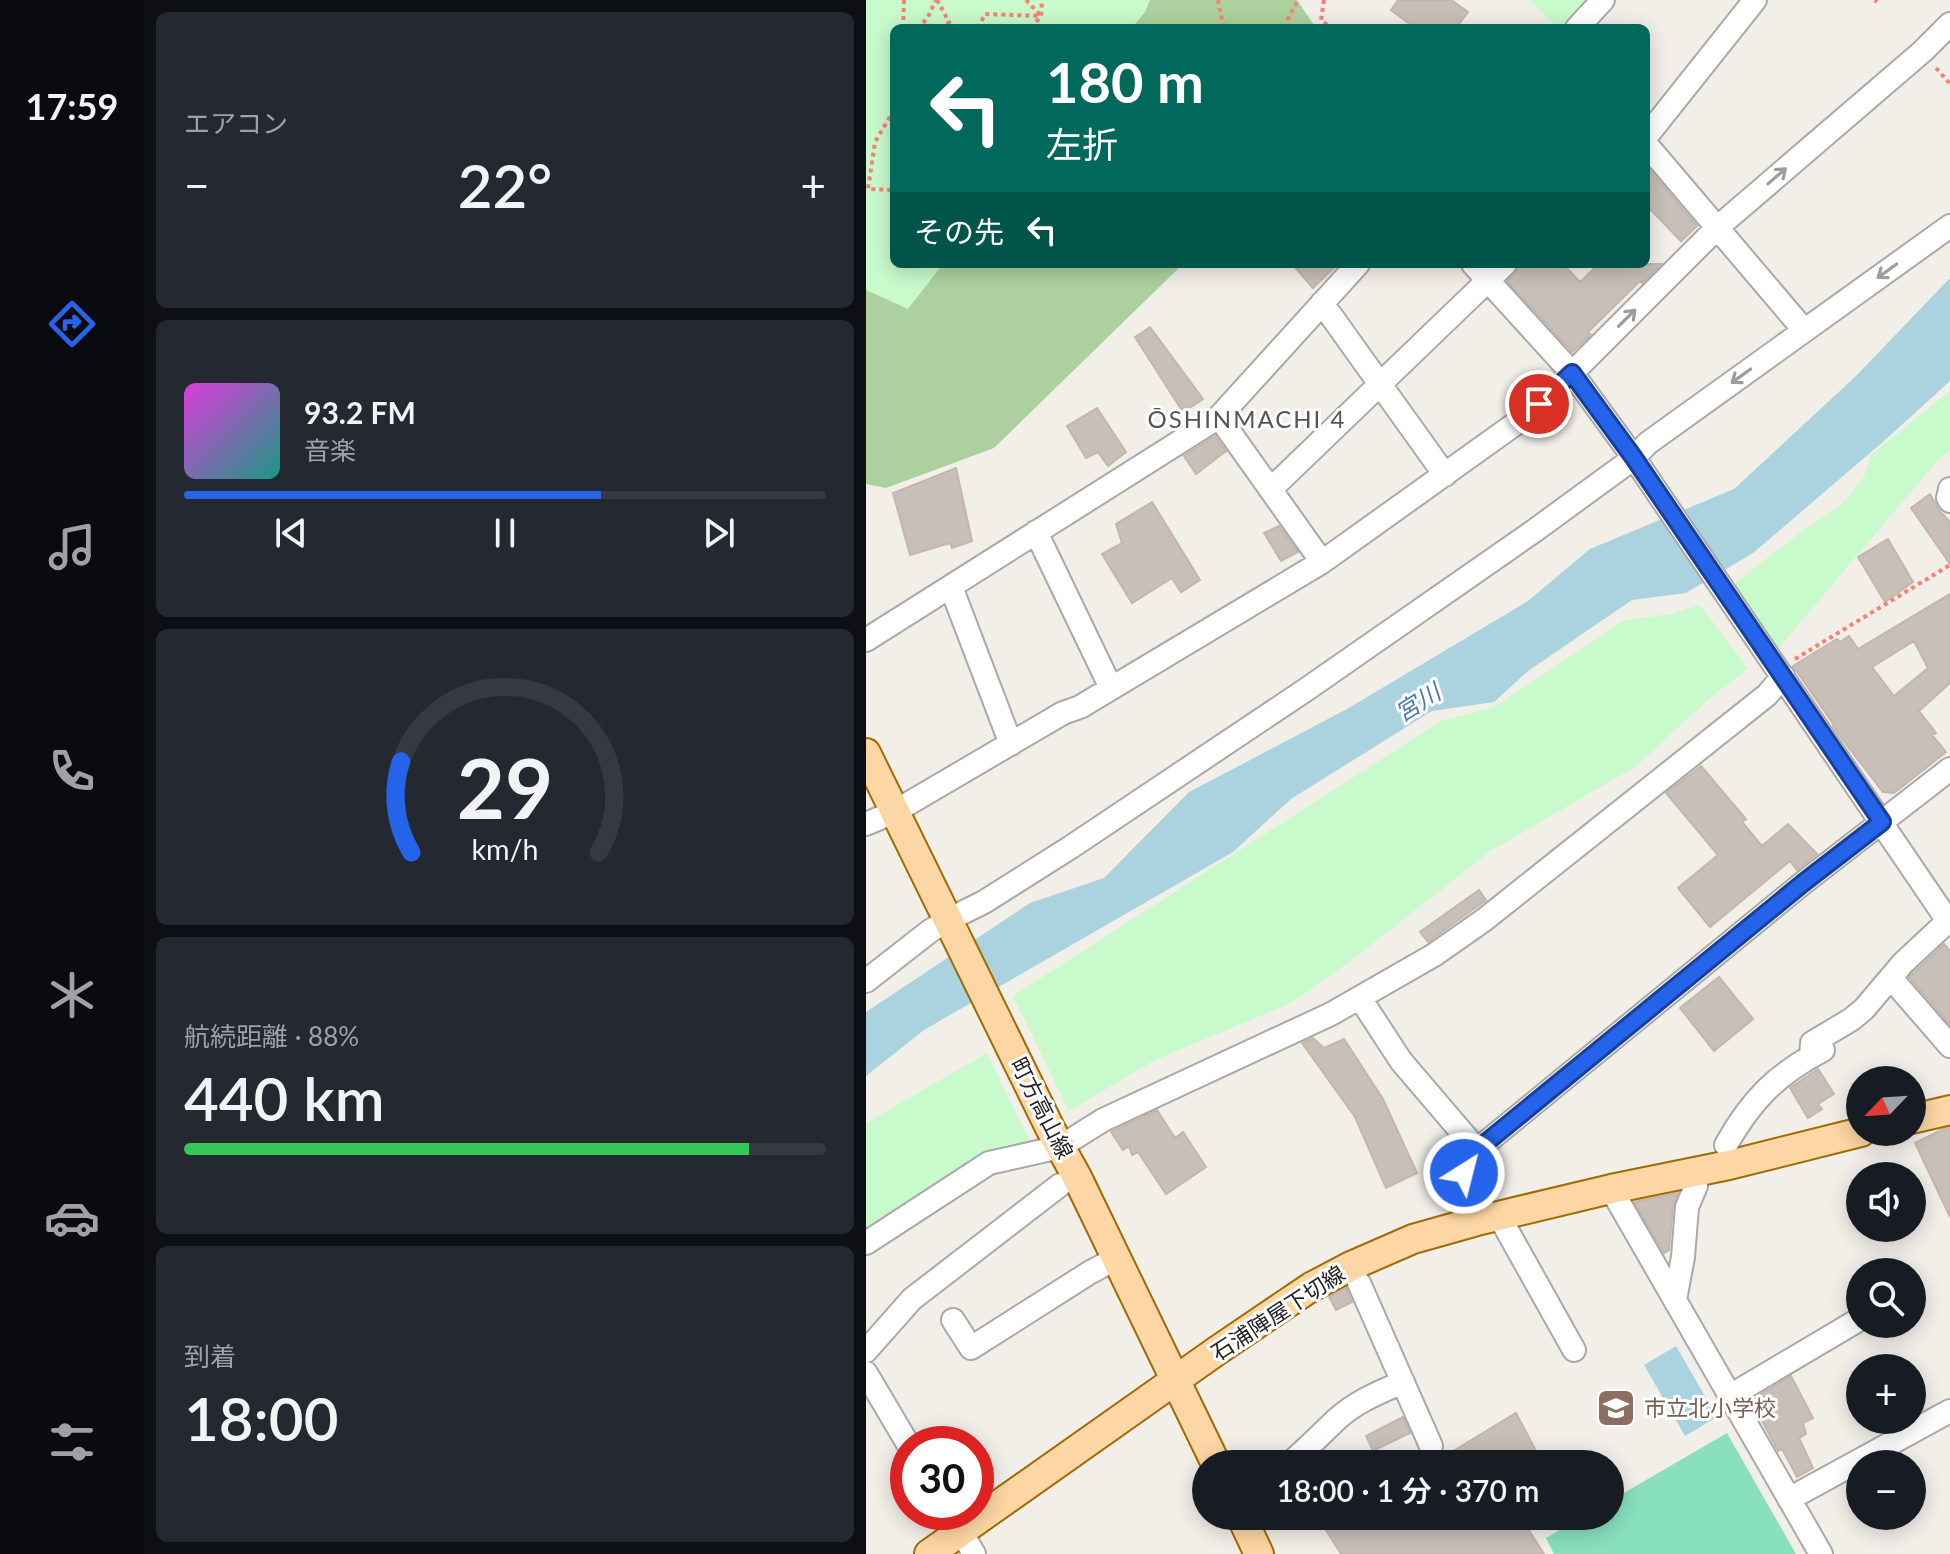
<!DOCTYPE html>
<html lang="ja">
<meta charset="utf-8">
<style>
body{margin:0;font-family:Lato,"Noto Sans JP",sans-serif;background:#242831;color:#f1f3f6;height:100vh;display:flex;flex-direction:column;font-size:30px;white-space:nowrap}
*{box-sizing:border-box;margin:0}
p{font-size:26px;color:#9ea1a6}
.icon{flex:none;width:44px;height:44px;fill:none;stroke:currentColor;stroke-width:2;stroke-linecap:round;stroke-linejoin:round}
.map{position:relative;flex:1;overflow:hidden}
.drawer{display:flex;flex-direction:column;gap:12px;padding:12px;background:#0d0f14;width:722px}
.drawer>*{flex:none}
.banner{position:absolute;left:24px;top:24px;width:760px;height:244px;border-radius:12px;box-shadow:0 4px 20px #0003;background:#00695c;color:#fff;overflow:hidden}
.needle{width:52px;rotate:245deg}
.controls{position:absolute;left:980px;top:1066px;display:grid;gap:16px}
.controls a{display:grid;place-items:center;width:80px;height:80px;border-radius:50%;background:#171b24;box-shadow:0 4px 20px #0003;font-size:40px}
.speed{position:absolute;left:24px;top:1426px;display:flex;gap:16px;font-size:40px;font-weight:700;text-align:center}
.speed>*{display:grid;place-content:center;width:104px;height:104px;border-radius:50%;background:#171b24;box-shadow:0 4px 20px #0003;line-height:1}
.speed .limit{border:12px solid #d22;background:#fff;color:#111}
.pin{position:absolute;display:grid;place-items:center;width:68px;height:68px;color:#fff;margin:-34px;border:4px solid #fff;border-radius:50%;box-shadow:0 2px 8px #0007}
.me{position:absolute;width:88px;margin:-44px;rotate:36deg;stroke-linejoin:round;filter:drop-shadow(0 0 6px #0008)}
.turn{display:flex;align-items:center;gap:28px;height:168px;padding:0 24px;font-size:36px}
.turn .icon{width:104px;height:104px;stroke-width:2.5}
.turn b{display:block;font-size:56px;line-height:68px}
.then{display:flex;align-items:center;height:76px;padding:0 24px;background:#0003;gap:16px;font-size:30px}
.big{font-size:60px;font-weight:600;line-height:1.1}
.drawer .card{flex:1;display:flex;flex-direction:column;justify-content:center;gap:12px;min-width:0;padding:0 28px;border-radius:12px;background:#242831}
.drawer .dial{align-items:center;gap:0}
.dial svg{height:208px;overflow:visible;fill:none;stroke:#363941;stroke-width:7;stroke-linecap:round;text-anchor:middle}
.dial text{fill:#f1f3f6;stroke:none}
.song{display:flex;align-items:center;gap:24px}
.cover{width:96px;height:96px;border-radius:12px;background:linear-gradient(135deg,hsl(300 70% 55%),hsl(170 70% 35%))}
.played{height:8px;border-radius:4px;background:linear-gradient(90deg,#2563eb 65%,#363941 65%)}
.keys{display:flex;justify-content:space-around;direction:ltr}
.heat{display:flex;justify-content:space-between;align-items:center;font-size:44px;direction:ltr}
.charge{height:12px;border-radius:6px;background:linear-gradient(90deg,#34c759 88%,#363941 0)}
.trip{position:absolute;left:326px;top:1450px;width:432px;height:80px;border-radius:40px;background:#171b24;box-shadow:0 4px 20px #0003;font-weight:600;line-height:80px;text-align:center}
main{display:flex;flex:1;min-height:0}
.tabs{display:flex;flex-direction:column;width:144px;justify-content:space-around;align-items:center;background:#090b0e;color:#9ea1a6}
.tabs .icon{width:56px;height:56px}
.tabs .current{color:#2563eb}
.tabs b{font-size:36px;color:#f1f3f6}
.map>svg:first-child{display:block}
.forest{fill:#add19e}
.park{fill:#c8facc}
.pitch{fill:#88e0be}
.water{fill:#aad3df}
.building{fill:#c7bfb8;stroke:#c4b6ab;stroke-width:2;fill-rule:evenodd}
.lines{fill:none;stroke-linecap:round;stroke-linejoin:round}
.minor-casing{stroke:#a9a9a9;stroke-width:26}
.major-casing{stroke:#a06b00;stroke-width:32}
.path{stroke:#fa8072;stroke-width:4;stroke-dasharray:4 4;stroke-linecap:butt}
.minor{stroke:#fff;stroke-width:22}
.major{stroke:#fcd6a4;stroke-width:28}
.oneway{stroke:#9c9c9c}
.route-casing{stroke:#184099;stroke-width:20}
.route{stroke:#2563eb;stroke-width:14}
.labels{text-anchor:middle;stroke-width:6;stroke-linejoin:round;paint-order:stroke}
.street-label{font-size:22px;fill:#222;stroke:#fff}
.education-label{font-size:22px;fill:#785e54;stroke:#fff;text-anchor:start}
.neighbourhood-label{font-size:24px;letter-spacing:2px;fill:#555;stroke:#fff}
.water-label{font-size:24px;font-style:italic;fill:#4a7aab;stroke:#fff}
</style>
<main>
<nav class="tabs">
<b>17:59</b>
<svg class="icon current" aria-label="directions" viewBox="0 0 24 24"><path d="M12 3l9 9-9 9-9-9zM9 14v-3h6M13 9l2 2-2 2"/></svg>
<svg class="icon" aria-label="music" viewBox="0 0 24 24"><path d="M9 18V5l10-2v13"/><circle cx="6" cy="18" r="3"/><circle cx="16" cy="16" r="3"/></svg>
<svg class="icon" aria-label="phone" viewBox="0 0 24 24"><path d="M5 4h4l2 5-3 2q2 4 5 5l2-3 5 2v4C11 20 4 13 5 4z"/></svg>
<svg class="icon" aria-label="climate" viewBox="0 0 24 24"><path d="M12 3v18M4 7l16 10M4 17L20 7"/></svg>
<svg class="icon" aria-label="car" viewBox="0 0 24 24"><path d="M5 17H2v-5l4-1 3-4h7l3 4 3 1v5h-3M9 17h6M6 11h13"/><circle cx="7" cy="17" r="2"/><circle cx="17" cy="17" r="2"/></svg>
<svg class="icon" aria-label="filters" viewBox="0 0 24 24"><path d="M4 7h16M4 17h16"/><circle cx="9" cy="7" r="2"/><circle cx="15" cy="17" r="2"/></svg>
</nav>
<section class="drawer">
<div class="card"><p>エアコン</p>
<div class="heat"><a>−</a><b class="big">22°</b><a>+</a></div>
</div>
<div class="card">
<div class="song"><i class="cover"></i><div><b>93.2 FM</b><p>音楽</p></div></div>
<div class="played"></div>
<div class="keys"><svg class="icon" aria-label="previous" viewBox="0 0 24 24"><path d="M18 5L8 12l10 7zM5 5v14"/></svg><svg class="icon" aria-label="pause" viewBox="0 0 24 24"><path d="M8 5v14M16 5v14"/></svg><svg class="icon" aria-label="next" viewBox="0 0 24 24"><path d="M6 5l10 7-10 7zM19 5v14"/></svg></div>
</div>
<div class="card dial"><svg viewBox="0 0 100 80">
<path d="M14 69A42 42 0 1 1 86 69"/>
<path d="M14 69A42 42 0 0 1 10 34" stroke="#2563eb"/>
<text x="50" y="56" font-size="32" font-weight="700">29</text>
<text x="50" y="72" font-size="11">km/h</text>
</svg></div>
<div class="card"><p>航続距離 · 88%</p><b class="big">440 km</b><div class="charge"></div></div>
<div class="card"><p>到着</p><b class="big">18:00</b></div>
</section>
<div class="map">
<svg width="1084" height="1554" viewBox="0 0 1084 1554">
<rect width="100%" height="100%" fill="#f2efe9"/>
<path class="forest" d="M0 0H431L450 28H28V264H317L128 448 20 488 0 484Z"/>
<path class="park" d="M0 0H284L279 12 266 28H28V264H77L42 309 0 290Z
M663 0H720L696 28H692Z
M1084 391V451L1073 459 911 650 867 585 936 531 975 505 998 477 1005 455Z
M834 605 882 669 852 691 769 767 623 852 482 963 425 1003 289 1060 203 1111 147 996 575 721 628 707 757 621 804 614Z
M121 1053 164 1142 136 1155 0 1235V1123Z"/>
<path class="pitch" d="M861 1433 930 1554H688L680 1538 718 1516H744V1501Z"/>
<path class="water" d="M1084 278V381L1018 441 887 553 820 593 766 600 662 671 628 702 566 711 425 799 367 852 58 1030 0 1076V1012L164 903 238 878 323 792 481 709 662 601 724 549 868 489 990 376Z
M810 1346 851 1417 819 1436 778 1365Z"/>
<path class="building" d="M532 0H585L602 12 590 28H549L525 10Z
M780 166 831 226 815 241 780 205Z
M426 264H472L447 288Z
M653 264H697L714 282 733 264H795L776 283 774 281 722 332 725 335 706 352 641 281 649 273Z
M284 327 337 399 317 412 269 337Z
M231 408 260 452 242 466 232 452 220 458 201 426Z
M349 436 360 451 330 474 318 456Z
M90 468 106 541 86 548 84 543 44 555 27 493Z
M1064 494 1072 509 1084 522V564L1045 508Z
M286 502 334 580 315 592 306 578 266 603 236 554 256 543 250 524Z
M413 526 432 552 415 561 398 533Z
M1022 539 1047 582 1019 602 992 557Z
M1084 594V683L1053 711 1070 733 1066 735 1080 752 1028 793 1017 792 976 739 967 726 968 725 927 666 971 639 974 642 983 636 992 649ZM1048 641 1062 668 1028 696 1006 667Z
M835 766 880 819 876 822 896 846 922 824 951 854 931 870 924 861 844 927 812 888 852 855 800 793Z
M613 890 620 900 562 942 554 932Z
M1078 944 1084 951V1025L1043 977Z
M853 977 887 1019 848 1051 814 1008Z
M447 1038 458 1048 478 1039 517 1099 551 1173 520 1188 489 1117 436 1043Z
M952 1069 968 1094 952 1104 956 1109 942 1118 924 1088Z
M291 1110 309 1138 317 1132 340 1167 300 1194 272 1152 266 1155 263 1146 257 1150 245 1132Z
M1084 1127V1217L1049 1143 1077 1129Z
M812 1193 807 1206 803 1250 798 1253 768 1202Z
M480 1288 486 1302 470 1310 463 1297Z
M925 1376 947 1418 937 1423 940 1434 933 1438 947 1468 931 1477 916 1449 912 1451 885 1400Z
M650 1413 677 1464H566Z
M537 1417 544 1433 507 1451 500 1436Z
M480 1516H654L678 1554H475L460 1530Z"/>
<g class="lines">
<g class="minor-casing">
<path id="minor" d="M711 28 737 0
M780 137 889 0
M780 144 938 330
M607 264 706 373 768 458 1084 924
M456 303 579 475
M353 417 456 562
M405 489 639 264
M1084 489 1082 498 1084 501
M170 532 245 688
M85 587 145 744
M0 640 353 417 492 264
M0 824 28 812 197 713 214 707 456 562 656 419 706 373 852 227 1057 51 1084 24
M1025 978 1084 1046
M0 981 64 931 82 920 118 902 205 847 441 689 668 531 768 458 782 443 1084 226
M494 998 535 1061 611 1150
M945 1056 946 1043 986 1019 998 1009 1037 963 1082 921
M860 1145C885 1100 911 1074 957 1050
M745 1189 955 1554
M633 1216 708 1350
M611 1221 598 1173 602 1159 611 1150 937 883 1084 769
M0 1243 123 1163 194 1147 237 1120 465 1014 568 955 618 920 901 695 917 676
M493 1283 565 1446
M809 1300 817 1257 821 1207 830 1186 831 1171
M87 1320 105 1348 223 1273 251 1258
M0 1351 46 1299 194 1185
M0 1373 42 1444
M864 1396 994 1319
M423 1464C440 1450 454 1435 470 1420 489 1402 514 1392 537 1382
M923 1499 1084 1411
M84 1512 108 1554"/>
</g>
<g class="major-casing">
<path id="major" d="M0 753 185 1130 211 1177 350 1464
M1046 1119 1084 1110
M375 1516 393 1554
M63 1554 352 1350 445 1287 485 1266 547 1239 611 1221 745 1189 863 1165 995 1132"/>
</g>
<path class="path" d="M71 0 83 22 79 28
M160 0 175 16
M352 0 358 28
M458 0 455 20 465 28
M1009 0 1011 2
M37 28 38 0
M51 28 61 19 70 0
M112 28 119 14 175 16
M165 28 175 16 176 0
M423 28 422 19 432 0
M1070 68 1084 84
M28 110 9 142 2 189 28 190
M929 659 1084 565"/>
<use href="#minor" class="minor"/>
<use href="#major" class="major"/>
</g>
<defs><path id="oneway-shaft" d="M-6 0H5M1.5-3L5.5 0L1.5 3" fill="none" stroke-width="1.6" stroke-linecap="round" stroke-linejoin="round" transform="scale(2)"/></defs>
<g class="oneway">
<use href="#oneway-shaft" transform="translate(911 176) rotate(-41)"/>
<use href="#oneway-shaft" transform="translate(1021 271) rotate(144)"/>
<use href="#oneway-shaft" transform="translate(761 318) rotate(-45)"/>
<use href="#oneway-shaft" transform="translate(875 376) rotate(144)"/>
</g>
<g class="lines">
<g class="route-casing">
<path id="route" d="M598 1173 602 1159 611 1150 937 883 1016 822 768 458 706 373 673 404"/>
</g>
<use href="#route" class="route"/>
</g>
<defs>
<g id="school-square" transform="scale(2)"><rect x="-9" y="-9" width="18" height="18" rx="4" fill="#8d6e63" stroke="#fff"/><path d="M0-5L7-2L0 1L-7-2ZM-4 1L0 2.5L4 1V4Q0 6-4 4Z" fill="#fff"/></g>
</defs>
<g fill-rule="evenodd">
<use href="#school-square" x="750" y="1408"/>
</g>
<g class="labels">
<g class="street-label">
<text transform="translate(176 1108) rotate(63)" y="8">町方高山線</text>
<text transform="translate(412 1313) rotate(-33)" y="8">石浦陣屋下切線</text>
</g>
<g class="education-label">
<text x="778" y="1416">市立北小学校</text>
</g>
<g class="neighbourhood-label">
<text x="381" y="428">ŌSHINMACHI 4</text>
</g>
<g class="water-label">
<text transform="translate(552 703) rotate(-32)" y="8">宮川</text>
</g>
</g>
</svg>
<div class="controls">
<a><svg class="needle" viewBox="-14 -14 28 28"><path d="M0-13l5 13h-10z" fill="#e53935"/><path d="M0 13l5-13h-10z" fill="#9ea1a6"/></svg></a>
<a><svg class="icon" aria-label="sound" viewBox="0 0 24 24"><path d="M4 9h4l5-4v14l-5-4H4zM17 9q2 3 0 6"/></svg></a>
<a><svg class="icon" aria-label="search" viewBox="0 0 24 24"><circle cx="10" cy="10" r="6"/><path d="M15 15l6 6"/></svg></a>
<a>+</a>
<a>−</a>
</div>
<div class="speed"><div class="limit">30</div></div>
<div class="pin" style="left:673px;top:404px;background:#d93025"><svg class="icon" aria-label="arrive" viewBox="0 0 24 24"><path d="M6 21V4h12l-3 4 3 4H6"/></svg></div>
<svg class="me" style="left:598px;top:1173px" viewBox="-20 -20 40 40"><circle r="17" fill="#2563eb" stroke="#fff" stroke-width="3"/><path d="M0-11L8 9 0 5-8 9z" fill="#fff"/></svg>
<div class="trip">18:00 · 1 分 · 370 m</div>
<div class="banner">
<div class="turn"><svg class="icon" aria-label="left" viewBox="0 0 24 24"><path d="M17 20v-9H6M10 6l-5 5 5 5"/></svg><div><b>180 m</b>左折</div></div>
<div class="then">その先<svg class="icon" aria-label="left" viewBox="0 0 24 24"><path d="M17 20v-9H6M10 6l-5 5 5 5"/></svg></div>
</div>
</div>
</main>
